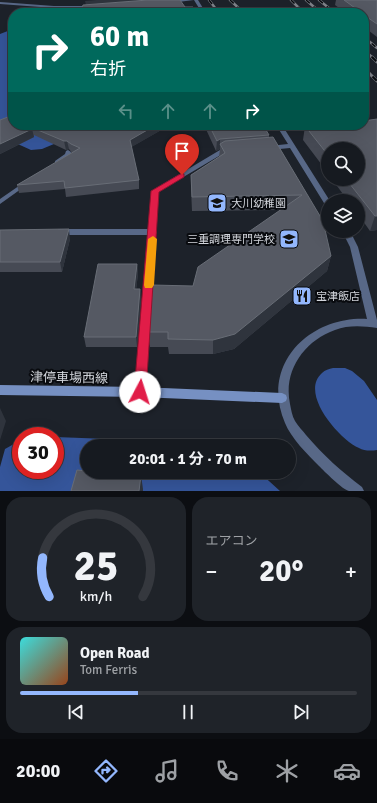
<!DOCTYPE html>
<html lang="ja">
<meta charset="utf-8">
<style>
body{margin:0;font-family:Signika,"Noto Sans JP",sans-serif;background:#1f2329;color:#f1f3f6;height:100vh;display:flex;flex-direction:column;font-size:15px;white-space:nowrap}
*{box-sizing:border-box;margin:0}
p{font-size:13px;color:#9ea1a5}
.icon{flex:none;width:22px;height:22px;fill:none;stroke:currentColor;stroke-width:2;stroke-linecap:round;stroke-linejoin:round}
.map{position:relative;height:491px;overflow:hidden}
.drawer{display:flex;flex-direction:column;gap:6px;padding:6px;background:#0c0e12;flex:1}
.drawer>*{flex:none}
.top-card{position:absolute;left:8px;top:8px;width:361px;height:122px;border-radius:16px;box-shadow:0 4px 16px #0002,0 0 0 1px #35383e;background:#00695c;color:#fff;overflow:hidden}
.tools{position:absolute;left:321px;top:142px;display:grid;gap:8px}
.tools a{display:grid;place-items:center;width:44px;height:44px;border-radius:50%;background:#161a20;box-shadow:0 4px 16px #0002,0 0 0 1px #35383e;font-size:20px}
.speed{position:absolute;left:12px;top:427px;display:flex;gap:8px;font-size:20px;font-weight:700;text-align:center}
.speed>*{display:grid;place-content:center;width:52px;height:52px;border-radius:50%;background:#161a20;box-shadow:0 4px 16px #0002,0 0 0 1px #35383e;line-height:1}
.speed .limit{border:6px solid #d22;background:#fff;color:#111}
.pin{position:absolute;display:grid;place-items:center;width:34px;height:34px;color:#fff;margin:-41px -17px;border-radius:50% 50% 50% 0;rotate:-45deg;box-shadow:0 0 4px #0007}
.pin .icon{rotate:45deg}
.me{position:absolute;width:44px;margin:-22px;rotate:5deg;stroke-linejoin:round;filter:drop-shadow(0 0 3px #0008)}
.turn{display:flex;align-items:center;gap:14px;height:84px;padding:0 16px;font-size:18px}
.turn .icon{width:52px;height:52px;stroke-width:2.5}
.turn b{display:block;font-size:28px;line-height:34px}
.lanes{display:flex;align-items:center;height:38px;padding:0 16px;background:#0003;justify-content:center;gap:20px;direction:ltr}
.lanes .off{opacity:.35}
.big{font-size:30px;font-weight:700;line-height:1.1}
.drawer .tile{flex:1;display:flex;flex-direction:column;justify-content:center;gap:6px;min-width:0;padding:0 14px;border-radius:16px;background:#1f2329}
.drawer .dial{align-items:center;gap:0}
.dial svg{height:104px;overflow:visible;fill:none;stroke:#35383e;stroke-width:7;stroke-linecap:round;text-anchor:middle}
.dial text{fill:#f1f3f6;stroke:none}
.song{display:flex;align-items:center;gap:12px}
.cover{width:48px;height:48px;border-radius:6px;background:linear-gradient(135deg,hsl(180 70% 55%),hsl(20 70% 35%))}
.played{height:4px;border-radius:2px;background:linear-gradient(90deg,#93b7fd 35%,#35383e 35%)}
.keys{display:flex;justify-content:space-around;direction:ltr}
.heat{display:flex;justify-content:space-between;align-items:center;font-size:22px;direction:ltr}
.drawer .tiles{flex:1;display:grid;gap:6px;grid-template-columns:1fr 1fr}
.tile:last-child{grid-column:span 2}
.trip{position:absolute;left:80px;top:439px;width:216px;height:40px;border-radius:20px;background:#161a20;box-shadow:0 4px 16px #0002,0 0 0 1px #35383e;font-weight:700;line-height:40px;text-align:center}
.dock{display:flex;height:64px;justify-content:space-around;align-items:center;background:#090a0d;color:#9ea1a5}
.dock .icon{width:28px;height:28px}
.dock .selected{color:#93b7fd}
.dock b{font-size:18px;color:#f1f3f6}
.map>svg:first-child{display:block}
.forest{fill:#35559a}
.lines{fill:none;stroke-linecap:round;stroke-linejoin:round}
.street{fill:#586887;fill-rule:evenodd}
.secondary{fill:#7690c2;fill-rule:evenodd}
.rail-far1-casing{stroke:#7f838a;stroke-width:2.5}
.rail-casing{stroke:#7f838a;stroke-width:3}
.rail-far1{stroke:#090b0f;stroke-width:1.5;stroke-dasharray:5;stroke-linecap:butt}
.rail{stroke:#090b0f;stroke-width:2;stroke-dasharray:6;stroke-linecap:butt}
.wall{fill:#464a54}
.shaded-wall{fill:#2f343d}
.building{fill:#555963;stroke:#686d76}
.route{fill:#e11d48;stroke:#92132f}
.slow{fill:#f59e0b}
.labels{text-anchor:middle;stroke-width:4;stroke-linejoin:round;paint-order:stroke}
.poi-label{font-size:11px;fill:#d2d5db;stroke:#090b0f;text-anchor:start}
.near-street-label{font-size:13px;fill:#d2d5db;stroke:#090b0f}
</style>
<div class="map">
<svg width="377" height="491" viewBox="0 0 377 491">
<rect width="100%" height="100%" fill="#1d222a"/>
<path class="forest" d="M13 29V125L66 139 42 149 31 150 0 136V34Z
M333 368H345L352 371 364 381 377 400V450C371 451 364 451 359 448 339 439 299 393 322 373 325 370 329 369 333 368Z
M55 437 189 442 208 446H87V472H259L280 491H0V467L5 449 21 440V470H55Z"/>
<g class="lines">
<path class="street" d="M180 0H194L170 3 168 2Z
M194 0H198L206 13H202Z
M0 2 54 6H93L95 7 93 8H54L0 4Z
M276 125H282L330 201H328V205L324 203 290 148 269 150 266 148 269 146 288 144Z
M229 148 231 149V151L224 153 158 192 156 230 157 232 156 234 145 392 144 395 140 397 136 395 135 392 148 235H59L55 232 59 229H148L153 190 220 150Z
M68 150 71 152 70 156 59 163H55V161L65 154 66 151Z
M26 181 29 183 28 184 0 204V199Z
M342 231H350L358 247 377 320V328C363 326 348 325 335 330 304 341 283 371 290 404 291 409 292 416 295 421 298 426 303 431 306 435 323 455 342 472 362 487L364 491C359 491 353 491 349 491 343 490 324 471 319 466 307 454 291 438 285 423 260 365 309 316 367 319L350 247Z"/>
<path class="secondary" d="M0 385 140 387 282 393 286 395 287 398 286 401 282 403 140 397 0 395Z"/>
<g class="rail-far1-casing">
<path id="rail-far1" d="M209 0 219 13
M230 0 244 13
M291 0 304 13
M306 0 321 13
M319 0 335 13
M364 37 377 48
M364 50 373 58"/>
</g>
<g class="rail-casing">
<path id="rail" d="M372 57 377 62
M364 68 377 81"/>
</g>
<use href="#rail-far1" class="rail-far1"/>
<use href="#rail" class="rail"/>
</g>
<path class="wall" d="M336 0H377V37L364 27V13H346L335 5Z
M377 119V230L370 231 358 214V201H348L332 179H358L328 149V173L303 140 305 126Z
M0 120 13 125H170L131 147 139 180V189L66 197 65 189 19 193 17 185 72 153 69 149 66 150 34 135V137L0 154Z
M204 125H263L269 135V138L273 137 331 256 327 271 234 349 213 354H169L168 347H150L148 332 193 286 281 210 192 211 191 189V175L219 157 220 149 216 151Z
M0 230 70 239 62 272H0Z
M137 264 138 274 136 289H140L141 300 137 347H86L84 337Z"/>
<path class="shaded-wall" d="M96 0H147L86 5 85 1Z
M156 125H170L130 148V140Z
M32 129 34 137 0 154V144Z
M220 139V149L216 151 217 141Z
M64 141H67L69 149 66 150Z
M375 216H377V230L370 231Z
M69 229 70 239 62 272 60 262Z
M331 256 327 271 234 349 213 354V340Z
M137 264 138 274 135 299 134 289Z
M140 289 141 300 137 347 136 337Z
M0 408 6 421 0 440Z
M141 475 143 489V491H139Z"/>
<path class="building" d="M148 0H180L185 7H193L198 13H80L83 5Z
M344 0H377V24L364 15V13H362Z
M8 117 13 119V125H24L32 129 0 144V120Z
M377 119V216H375L346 179H358V149H328V155L305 126 316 125H364V121Z
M26 125H156L130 140 139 180 65 188 64 181 17 185 80 148 71 144 67 141H64Z
M209 125H263L269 135 220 139 217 141Z
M273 137 323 221 331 256 235 334 213 340 168 339V332H148L152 285 193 286 198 267 302 195 192 197 191 175 225 153 220 144 225 141Z
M69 229 60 262H0V230Z
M98 264H137L134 289H140L136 337H84Z
M77 470 87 471V472H103L141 475 139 491H71Z"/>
<path class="route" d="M182 173 184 174V177L159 192 146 392 144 396 140 398 136 396 134 392 151 191Z"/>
<path class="slow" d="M153 236 157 239 154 285 152 288H145L144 285 148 239Z"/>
<defs>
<g id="school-square" transform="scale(1)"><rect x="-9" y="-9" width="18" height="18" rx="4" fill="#93b7fd" stroke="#090b0f"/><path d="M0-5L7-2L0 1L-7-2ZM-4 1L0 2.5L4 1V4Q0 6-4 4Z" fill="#111"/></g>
<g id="university-square" transform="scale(1)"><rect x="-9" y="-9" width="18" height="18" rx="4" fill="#93b7fd" stroke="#090b0f"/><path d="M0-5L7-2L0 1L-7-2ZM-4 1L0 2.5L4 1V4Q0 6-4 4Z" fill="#111"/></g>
<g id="restaurant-square" transform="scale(1)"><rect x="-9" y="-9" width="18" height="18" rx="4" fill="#93b7fd" stroke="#090b0f"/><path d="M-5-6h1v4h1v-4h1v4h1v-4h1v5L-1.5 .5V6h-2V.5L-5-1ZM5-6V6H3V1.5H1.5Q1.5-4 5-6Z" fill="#111"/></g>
</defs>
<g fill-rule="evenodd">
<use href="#school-square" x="217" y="203"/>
<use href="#university-square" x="289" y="239"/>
<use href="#restaurant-square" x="302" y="296"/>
</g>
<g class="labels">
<g class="poi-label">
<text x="231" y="207">大川幼稚園</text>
<text x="275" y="243" text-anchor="end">三重調理専門学校</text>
<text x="316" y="300">宝津飯店</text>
</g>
<g class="near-street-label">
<text transform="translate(69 377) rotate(1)" y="5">津停車場西線</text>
</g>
</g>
</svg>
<div class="tools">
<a><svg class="icon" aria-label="search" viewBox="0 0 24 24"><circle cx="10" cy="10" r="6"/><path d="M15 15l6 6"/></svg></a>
<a><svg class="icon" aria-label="layers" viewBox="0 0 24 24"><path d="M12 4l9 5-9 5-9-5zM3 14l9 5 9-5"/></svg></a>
</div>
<div class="speed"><div class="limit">30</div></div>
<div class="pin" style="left:182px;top:175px;background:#d93025"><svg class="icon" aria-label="arrive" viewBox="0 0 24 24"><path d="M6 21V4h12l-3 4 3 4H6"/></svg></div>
<svg class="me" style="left:140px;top:392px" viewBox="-20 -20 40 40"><circle r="19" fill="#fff"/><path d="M0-13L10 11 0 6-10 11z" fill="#e11d48"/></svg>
<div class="trip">20:01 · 1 分 · 70 m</div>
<div class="top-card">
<div class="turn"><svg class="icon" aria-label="right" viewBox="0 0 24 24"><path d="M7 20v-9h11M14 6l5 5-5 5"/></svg><div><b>60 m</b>右折</div></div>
<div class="lanes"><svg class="icon off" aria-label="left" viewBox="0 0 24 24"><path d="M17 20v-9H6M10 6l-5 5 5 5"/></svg><svg class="icon off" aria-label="ahead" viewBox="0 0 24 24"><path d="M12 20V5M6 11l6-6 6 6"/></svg><svg class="icon off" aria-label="ahead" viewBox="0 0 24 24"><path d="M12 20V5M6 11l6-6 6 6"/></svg><svg class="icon" aria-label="right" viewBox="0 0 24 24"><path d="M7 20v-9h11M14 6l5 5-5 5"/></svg></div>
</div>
</div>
<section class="drawer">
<div class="tiles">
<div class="tile dial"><svg viewBox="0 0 100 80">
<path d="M14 69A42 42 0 1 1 86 69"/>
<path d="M14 69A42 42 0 0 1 9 39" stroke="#93b7fd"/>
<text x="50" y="56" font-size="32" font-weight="700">25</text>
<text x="50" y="72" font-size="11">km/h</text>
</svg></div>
<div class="tile"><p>エアコン</p>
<div class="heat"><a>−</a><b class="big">20°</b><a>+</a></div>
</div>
<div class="tile">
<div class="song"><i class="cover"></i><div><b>Open Road</b><p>Tom Ferris</p></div></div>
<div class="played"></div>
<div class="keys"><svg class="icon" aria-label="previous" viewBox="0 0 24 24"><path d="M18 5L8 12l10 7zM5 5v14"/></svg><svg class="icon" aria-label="pause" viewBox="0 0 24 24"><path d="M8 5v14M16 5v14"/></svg><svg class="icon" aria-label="next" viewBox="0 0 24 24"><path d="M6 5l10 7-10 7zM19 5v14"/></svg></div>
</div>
</div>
</section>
<nav class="dock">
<b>20:00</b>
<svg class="icon selected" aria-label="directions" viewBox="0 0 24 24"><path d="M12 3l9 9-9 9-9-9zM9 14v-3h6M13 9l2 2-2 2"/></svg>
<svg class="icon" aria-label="music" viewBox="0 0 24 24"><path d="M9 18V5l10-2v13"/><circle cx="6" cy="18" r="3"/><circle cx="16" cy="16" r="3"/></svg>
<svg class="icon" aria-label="phone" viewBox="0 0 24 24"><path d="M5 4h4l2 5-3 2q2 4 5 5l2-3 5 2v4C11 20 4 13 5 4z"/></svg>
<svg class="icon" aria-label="climate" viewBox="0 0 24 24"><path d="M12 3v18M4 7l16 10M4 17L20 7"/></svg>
<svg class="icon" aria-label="car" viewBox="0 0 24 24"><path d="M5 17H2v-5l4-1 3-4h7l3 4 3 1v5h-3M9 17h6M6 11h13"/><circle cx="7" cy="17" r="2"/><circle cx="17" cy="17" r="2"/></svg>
</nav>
